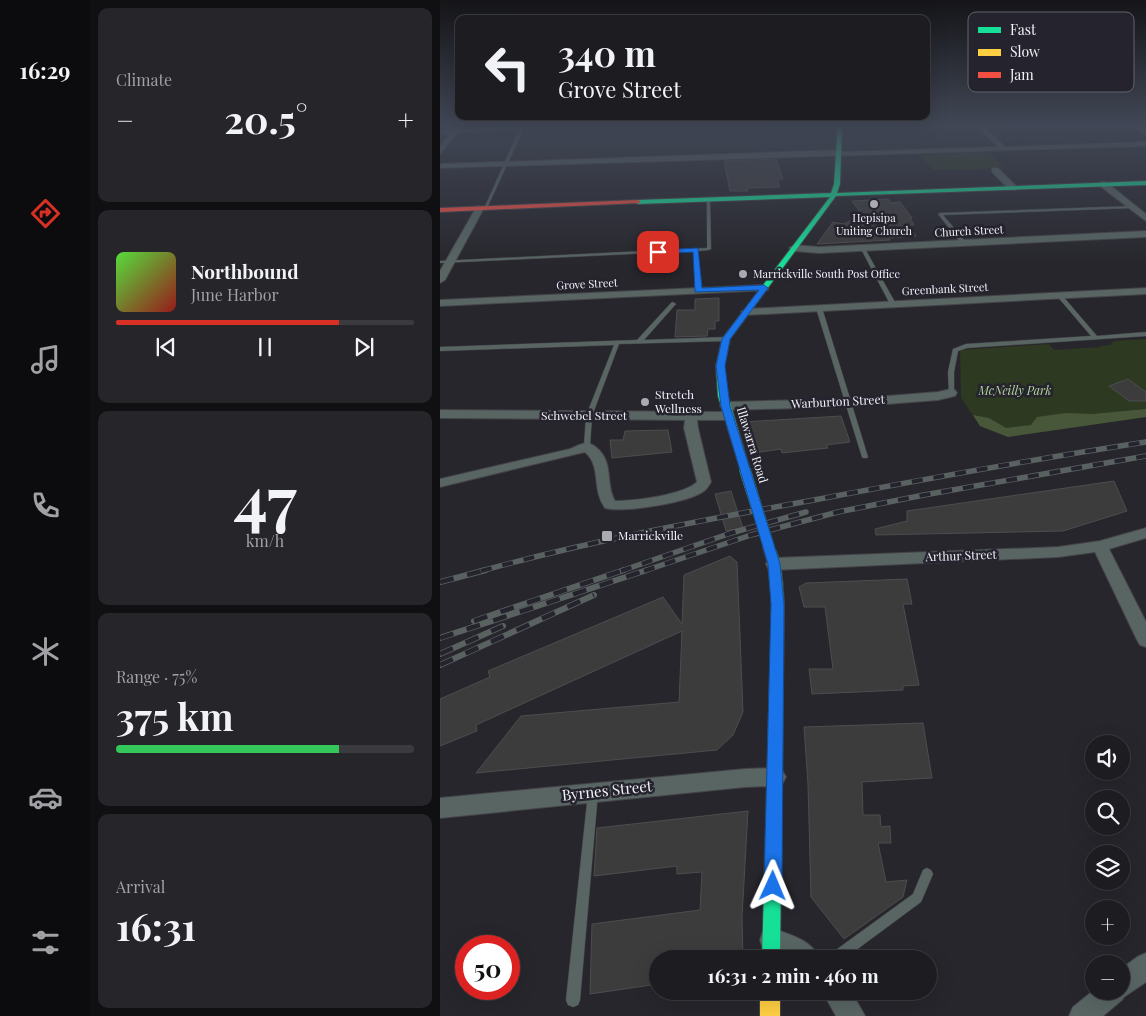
<!DOCTYPE html>
<meta charset="utf-8">
<style>
body{margin:0;font-family:"Playfair Display",serif;background:#25252a;color:#f1f3f6;height:100vh;display:flex;flex-direction:column;font-size:19px;white-space:nowrap}
*{box-sizing:border-box;margin:0}
p{font-size:16px;color:#a0a1a5}
.icon{flex:none;width:28px;height:28px;fill:none;stroke:currentColor;stroke-width:2;stroke-linecap:round;stroke-linejoin:round}
.map{position:relative;flex:1;overflow:hidden}
.details{display:flex;flex-direction:column;gap:8px;padding:8px;background:#100f12;width:350px}
.details>*{flex:none}
.guide{position:absolute;left:15px;top:15px;width:475px;height:105px;border-radius:10px;box-shadow:0 5px 20px #0002,0 0 0 1px #3b3a3f;background:#1d1c21;color:#f1f3f6;overflow:hidden}
.fabs{position:absolute;left:645px;top:735px;display:grid;gap:10px}
.fabs a{display:grid;place-items:center;width:45px;height:45px;border-radius:50%;background:#1d1c21;box-shadow:0 5px 20px #0002,0 0 0 1px #3b3a3f;font-size:25px}
.speed{position:absolute;left:15px;top:935px;display:flex;gap:10px;font-size:25px;font-weight:700;text-align:center}
.speed>*{display:grid;place-content:center;width:65px;height:65px;border-radius:50%;background:#1d1c21;box-shadow:0 5px 20px #0002,0 0 0 1px #3b3a3f;line-height:1}
.speed .limit{border:8px solid #d22;background:#fff;color:#111}
.pin{position:absolute;display:grid;place-items:center;width:42px;height:42px;color:#fff;margin:-21px;border-radius:10px;box-shadow:0 2px 8px #0006}
.me{position:absolute;width:55px;margin:-28px;rotate:1deg;stroke-linejoin:round;filter:drop-shadow(0 0 4px #0008)}
.turn{display:flex;align-items:center;gap:18px;height:105px;padding:0 20px;font-size:22px}
.turn .icon{width:65px;height:65px;stroke-width:2.5}
.turn b{display:block;font-size:35px;line-height:42px}
.big{font-size:38px;font-weight:700;line-height:1.1}
.details .tile{flex:1;display:flex;flex-direction:column;justify-content:center;gap:8px;min-width:0;padding:0 18px;border-radius:10px;background:#25252a}
.details .dial{align-items:center;gap:0}
.dial b{font-size:65px;line-height:1}
.song{display:flex;align-items:center;gap:15px}
.cover{width:60px;height:60px;border-radius:8px;background:linear-gradient(135deg,hsl(110 70% 55%),hsl(0 70% 35%))}
.played{height:5px;border-radius:2px;background:linear-gradient(90deg,#d93025 75%,#3b3a3f 75%)}
.keys{display:flex;justify-content:space-around;direction:ltr}
.heat{display:flex;justify-content:space-between;align-items:center;font-size:28px;direction:ltr}
.charge{height:8px;border-radius:4px;background:linear-gradient(90deg,#34c759 75%,#3b3a3f 0)}
.trip{position:absolute;left:209px;top:950px;width:288px;height:50px;border-radius:25px;background:#1d1c21;box-shadow:0 5px 20px #0002,0 0 0 1px #3b3a3f;font-weight:700;line-height:50px;text-align:center}
main{display:flex;flex:1;min-height:0}
.tab-bar{display:flex;flex-direction:column;width:90px;justify-content:space-around;align-items:center;background:#0c0b0d;color:#a0a1a5}
.tab-bar .icon{width:35px;height:35px}
.tab-bar .current{color:#d93025}
.tab-bar b{font-size:22px;color:#f1f3f6}
.map>svg:first-child{display:block}
.green{fill:#2d3921}
.forest{fill:#48573a}
.building{fill:#3d3c3d;stroke:#4e4c4d}
.lines{fill:none;stroke-linecap:round;stroke-linejoin:round}
.lane-casing{stroke:#444348;stroke-width:1}
.street-casing{stroke:#444348;stroke-width:2}
.fast-casing{stroke:#444348;stroke-width:2}
.slow-casing{stroke:#444348;stroke-width:2}
.jam-casing{stroke:#444348;stroke-width:2}
.lane{fill:#586562;fill-rule:evenodd}
.street{fill:#586562;fill-rule:evenodd}
.fast{fill:#16e098;fill-rule:evenodd}
.slow{fill:#ffcf43;fill-rule:evenodd}
.jam{fill:#f24e42;fill-rule:evenodd}
.rail-far1-casing{stroke:#5a6261;stroke-width:5.5}
.rail-casing{stroke:#5a6261;stroke-width:6}
.rail-far1{stroke:#25242e;stroke-width:4;stroke-dasharray:11;stroke-linecap:butt}
.rail{stroke:#25242e;stroke-width:4.5;stroke-dasharray:14;stroke-linecap:butt}
.fast-bridge-casing{stroke:#444348;stroke-width:12;stroke-linecap:butt}
.fast-bridge{stroke:#16e098;stroke-width:11}
.route{fill:#1a73e8;stroke:#114b97}
.poi-dot{fill:#abaab1;stroke:#25242e;stroke-width:2}
.labels{text-anchor:middle;stroke-width:5;stroke-linejoin:round;paint-order:stroke}
.far-poi-label{font-size:11px;fill:#f2f1f8;stroke:#25242e}
.far-street-label{font-size:11px;fill:#f2f1f8;stroke:#25242e}
.park-label{font-size:12px;font-style:italic;fill:#b5d598;stroke:#25242e}
.poi-label{font-size:12px;fill:#f2f1f8;stroke:#25242e;text-anchor:start}
.street-label{font-size:12px;fill:#f2f1f8;stroke:#25242e}
.near-street-label{font-size:15px;fill:#f2f1f8;stroke:#25242e}
.key{fill:#25242e;stroke:#62626b;stroke-width:1}
.key-label{font-size:14px;fill:#f2f1f8}
</style>
<main>
<nav class="tab-bar">
<b>16:29</b>
<svg class="icon current" aria-label="directions" viewBox="0 0 24 24"><path d="M12 3l9 9-9 9-9-9zM9 14v-3h6M13 9l2 2-2 2"/></svg>
<svg class="icon" aria-label="music" viewBox="0 0 24 24"><path d="M9 18V5l10-2v13"/><circle cx="6" cy="18" r="3"/><circle cx="16" cy="16" r="3"/></svg>
<svg class="icon" aria-label="phone" viewBox="0 0 24 24"><path d="M5 4h4l2 5-3 2q2 4 5 5l2-3 5 2v4C11 20 4 13 5 4z"/></svg>
<svg class="icon" aria-label="climate" viewBox="0 0 24 24"><path d="M12 3v18M4 7l16 10M4 17L20 7"/></svg>
<svg class="icon" aria-label="car" viewBox="0 0 24 24"><path d="M5 17H2v-5l4-1 3-4h7l3 4 3 1v5h-3M9 17h6M6 11h13"/><circle cx="7" cy="17" r="2"/><circle cx="17" cy="17" r="2"/></svg>
<svg class="icon" aria-label="filters" viewBox="0 0 24 24"><path d="M4 7h16M4 17h16"/><circle cx="9" cy="7" r="2"/><circle cx="15" cy="17" r="2"/></svg>
</nav>
<section class="details">
<div class="tile"><p>Climate</p>
<div class="heat"><a>−</a><b class="big">20.5°</b><a>+</a></div>
</div>
<div class="tile">
<div class="song"><i class="cover"></i><div><b>Northbound</b><p>June Harbor</p></div></div>
<div class="played"></div>
<div class="keys"><svg class="icon" aria-label="previous" viewBox="0 0 24 24"><path d="M18 5L8 12l10 7zM5 5v14"/></svg><svg class="icon" aria-label="pause" viewBox="0 0 24 24"><path d="M8 5v14M16 5v14"/></svg><svg class="icon" aria-label="next" viewBox="0 0 24 24"><path d="M6 5l10 7-10 7zM19 5v14"/></svg></div>
</div>
<div class="tile dial"><b>47</b><p>km/h</p></div>
<div class="tile"><p>Range · 75%</p><b class="big">375 km</b><div class="charge"></div></div>
<div class="tile"><p>Arrival</p><b class="big">16:31</b></div>
</section>
<div class="map">
<svg width="706" height="1016" viewBox="0 0 706 1016">
<rect width="100%" height="100%" fill="#27262c"/>
<path class="green" d="M549 152 563 166 546 169 493 170 481 155Z
M706 339V417L568 437 540 426 521 398 520 350 609 344 614 350 661 347 660 346 670 345 674 341Z"/>
<path class="forest" d="M706 409V417L568 437 540 426 533 415 549 418 566 428 591 425 597 417 626 413 652 414Z"/>
<path class="building" d="M336 159 343 179H337L340 187 307 188 308 191H290L284 161Z
M448 199 451 203 460 202 472 218H470L474 225H468L476 236 449 238 450 240 377 244 393 222 404 224 422 215 412 201Z
M279 298V321H275V329H268L267 336 235 337 237 310H255V299Z
M688 379 706 392V401H689L669 386Z
M401 416 410 442 386 445 388 448 342 453 341 449 314 453 303 422Z
M228 430 232 452 172 458 170 440H183L185 431Z
M674 481 687 511 623 531 436 535 435 529 467 521V511Z
M291 491 303 528 286 531 275 494Z
M290 556 297 562 303 712 293 735 277 750 36 773 81 716 239 702 242 631 36 725 37 731 0 746V699L50 677 48 671 223 597 242 624 244 575Z
M467 579 472 604H463L479 685 463 686V690L372 694 369 669H393L385 607H364L359 587 366 583Z
M483 723 492 778 422 782 423 815H440L441 827 450 826 451 843H438L446 882 467 880 463 897 404 939 371 897 368 784 364 727Z
M308 811 302 917 303 959H218V984L150 994 152 924 260 910 262 872 237 874V866L154 876 157 828Z"/>
<g class="lines">
<g class="lane-casing">
<path id="lane" d="M82 124H86L47 208 44 209Z
M267 198 270 199 271 249 269 250 258 251 261 291 258 293 255 291 254 251 0 263V261L267 248Z
M692 206H693V208L503 215 525 241V242L523 243H521L498 214 500 213Z
M420 246 424 247 456 304 455 305 450 304 420 247Z
M619 293 621 294 657 336 706 332V336L527 348 518 351 514 372V393L511 395 509 394 508 372 513 349 526 344 651 336 617 296V294Z
M233 302 236 304 235 305 204 340 286 337 289 339 286 341 179 344 152 416 150 446 147 448 144 446 146 416 174 345 0 351V347L197 340 231 303Z
M379 306 382 308 428 457 427 458H423L422 457 376 308Z
M153 788 157 790 158 793 140 1000 138 1005 133 1007 128 1005 126 1000 148 793 149 790Z
M487 868 491 870 493 874 481 902 404 959H387L389 955 473 894 483 870Z"/>
</g>
<g class="street-casing">
<path id="street" d="M156 124H217L214 126 26 132 16 134 0 154V147L10 134 3 132 17 126 26 128Z
M534 124H541L565 147 706 142V146L0 168 1 164 399 150 402 152 558 147Z
M688 124H695L706 130V135Z
M552 168H558L576 186V190H570L552 172Z
M660 182H666L706 214V221L660 186Z
M37 206 44 208 5 280 0 283V271Z
M706 231V237L379 253 354 251 349 248 354 245 379 247Z
M324 285 328 286V290L0 306V300Z
M706 288V294L306 315 301 312 306 309Z
M511 389 515 390 517 393 515 396 498 400 409 407 286 410 280 406 286 402 409 399 498 392Z
M0 410 288 412 294 416 288 420H257L258 428 271 482C269 485 267 489 264 491 249 503 183 513 165 508 151 488 162 467 145 452L0 487V479L130 449C141 444 148 439 158 449 174 464 165 484 175 501 193 501 244 495 257 482L244 428 245 420 0 418Z
M706 528V538L669 549 706 622V647L700 645 697 640 655 552 618 557 334 570 328 568 326 564 328 560 334 558 618 547 660 541Z
M335 768 342 770 346 777 342 784 335 786 305 787 0 818V798L305 769Z
M332 928C350 935 371 939 380 959H347L323 949 320 940 323 931Z
M706 953V982L684 997 682 1000 663 1016H629L633 1007 654 990 681 991V969L697 957Z
M382 991H411L425 1016H396Z"/>
</g>
<g class="fast-casing">
<path id="fast" d="M398 124H402L400 184 397 193 706 181V185L396 196 290 339 284 366 288 396 310 470 305 473 301 472 278 396 276 366 282 339 390 197 198 204 195 202 198 200 391 193 394 184Z
M329 543C342 547 343 591 344 604L340 959H322L332 604 328 564 323 547Z"/>
</g>
<g class="slow-casing">
<path id="slow" d="M320 991H340V1016H320Z"/>
</g>
<g class="jam-casing">
<path id="jam" d="M198 200 200 201V203L0 212V208Z"/>
</g>
<use href="#lane" class="lane"/>
<use href="#street" class="street"/>
<use href="#fast" class="fast"/>
<use href="#slow" class="slow"/>
<use href="#jam" class="jam"/>
<g class="rail-far1-casing">
<path id="rail-far1" d="M41 571C150 541 263 520 374 500 485 479 595 459 706 442
M181 571 291 533 366 512
M204 571 311 535 398 512 484 495 706 456"/>
</g>
<g class="rail-casing">
<path id="rail" d="M0 582 46 570
M34 621 184 570
M0 638 207 570
M0 654 63 626
M0 665 154 595"/>
</g>
<use href="#rail-far1" class="rail-far1"/>
<use href="#rail" class="rail"/>
<g class="fast-bridge-casing">
<path id="fast-bridge" d="M305 470 329 547"/>
</g>
<use href="#fast-bridge" class="fast-bridge"/>
</g>
<linearGradient id="sky" x2="0" y2="1"><stop stop-color="#151518"/><stop offset="0.47" stop-color="#414756"/><stop offset="1" stop-color="#414756" stop-opacity="0"/></linearGradient>
<rect width="706" height="266" fill="url(#sky)"/>
<path class="route" d="M258 248 262 288 324 285 328 288 290 339 285 366 290 406 340 564 344 604 342 886 339 892 333 895 327 892 324 886 331 604 328 564 281 406 276 366 282 339 319 290 255 292 253 252 218 254 215 252 218 250Z"/>
<g class="poi-dot">
<circle cx="434" cy="204" r="5"/>
<circle cx="303" cy="274" r="5"/>
<circle cx="205" cy="402" r="5"/>
<rect x="161" y="530" width="12" height="12" rx="2.5"/>
</g>
<g class="labels">
<g class="far-poi-label">
<text x="434" y="222">Hepisipa<tspan x="434" dy="13">Uniting Church</tspan></text>
<text x="313" y="278" text-anchor="start">Marrickville South Post Office</text>
</g>
<g class="far-street-label">
<text transform="translate(529 231) rotate(-3)" y="4">Church Street</text>
<text transform="translate(147 284) rotate(-3)" y="4">Grove Street</text>
<text transform="translate(505 289) rotate(-3)" y="4">Greenbank Street</text>
</g>
<g class="park-label">
<text x="575" y="395">McNeilly Park</text>
</g>
<g class="poi-label">
<text x="215" y="399">Stretch<tspan x="215" dy="14">Wellness</tspan></text>
<text x="178" y="540">Marrickville</text>
</g>
<g class="street-label">
<text transform="translate(398 402) rotate(-3)" y="4">Warburton Street</text>
<text x="144" y="420">Schwebel Street</text>
<text transform="translate(312 445) rotate(73)" y="4">Illawarra Road</text>
<text transform="translate(521 556) rotate(-2)" y="4">Arthur Street</text>
</g>
<g class="near-street-label">
<text transform="translate(167 791) rotate(-6)" y="5">Byrnes Street</text>
</g>
</g>
<rect x="528" y="12" width="166" height="80" rx="8" class="key"/>
<rect x="538" y="27" width="23" height="6" fill="#16e098"/>
<rect x="538" y="49" width="23" height="7" fill="#ffcf43"/>
<rect x="538" y="72" width="23" height="6" fill="#f24e42"/>
<g class="key-label">
<text x="570" y="35">Fast</text>
<text x="570" y="57">Slow</text>
<text x="570" y="80">Jam</text>
</g>
</svg>
<div class="fabs">
<a><svg class="icon" aria-label="sound" viewBox="0 0 24 24"><path d="M4 9h4l5-4v14l-5-4H4zM17 9q2 3 0 6"/></svg></a>
<a><svg class="icon" aria-label="search" viewBox="0 0 24 24"><circle cx="10" cy="10" r="6"/><path d="M15 15l6 6"/></svg></a>
<a><svg class="icon" aria-label="layers" viewBox="0 0 24 24"><path d="M12 4l9 5-9 5-9-5zM3 14l9 5 9-5"/></svg></a>
<a>+</a>
<a>−</a>
</div>
<div class="speed"><div class="limit">50</div></div>
<div class="pin" style="left:218px;top:252px;background:#d93025"><svg class="icon" aria-label="arrive" viewBox="0 0 24 24"><path d="M6 21V4h12l-3 4 3 4H6"/></svg></div>
<svg class="me" style="left:333px;top:886px" viewBox="-20 -20 40 40"><path d="M0-17L14 15 0 8-14 15z" fill="#1a73e8" stroke="#fff" stroke-width="4"/></svg>
<div class="trip">16:31 · 2 min · 460 m</div>
<div class="guide">
<div class="turn"><svg class="icon" aria-label="left" viewBox="0 0 24 24"><path d="M17 20v-9H6M10 6l-5 5 5 5"/></svg><div><b>340 m</b>Grove Street</div></div>
</div>
</div>
</main>
